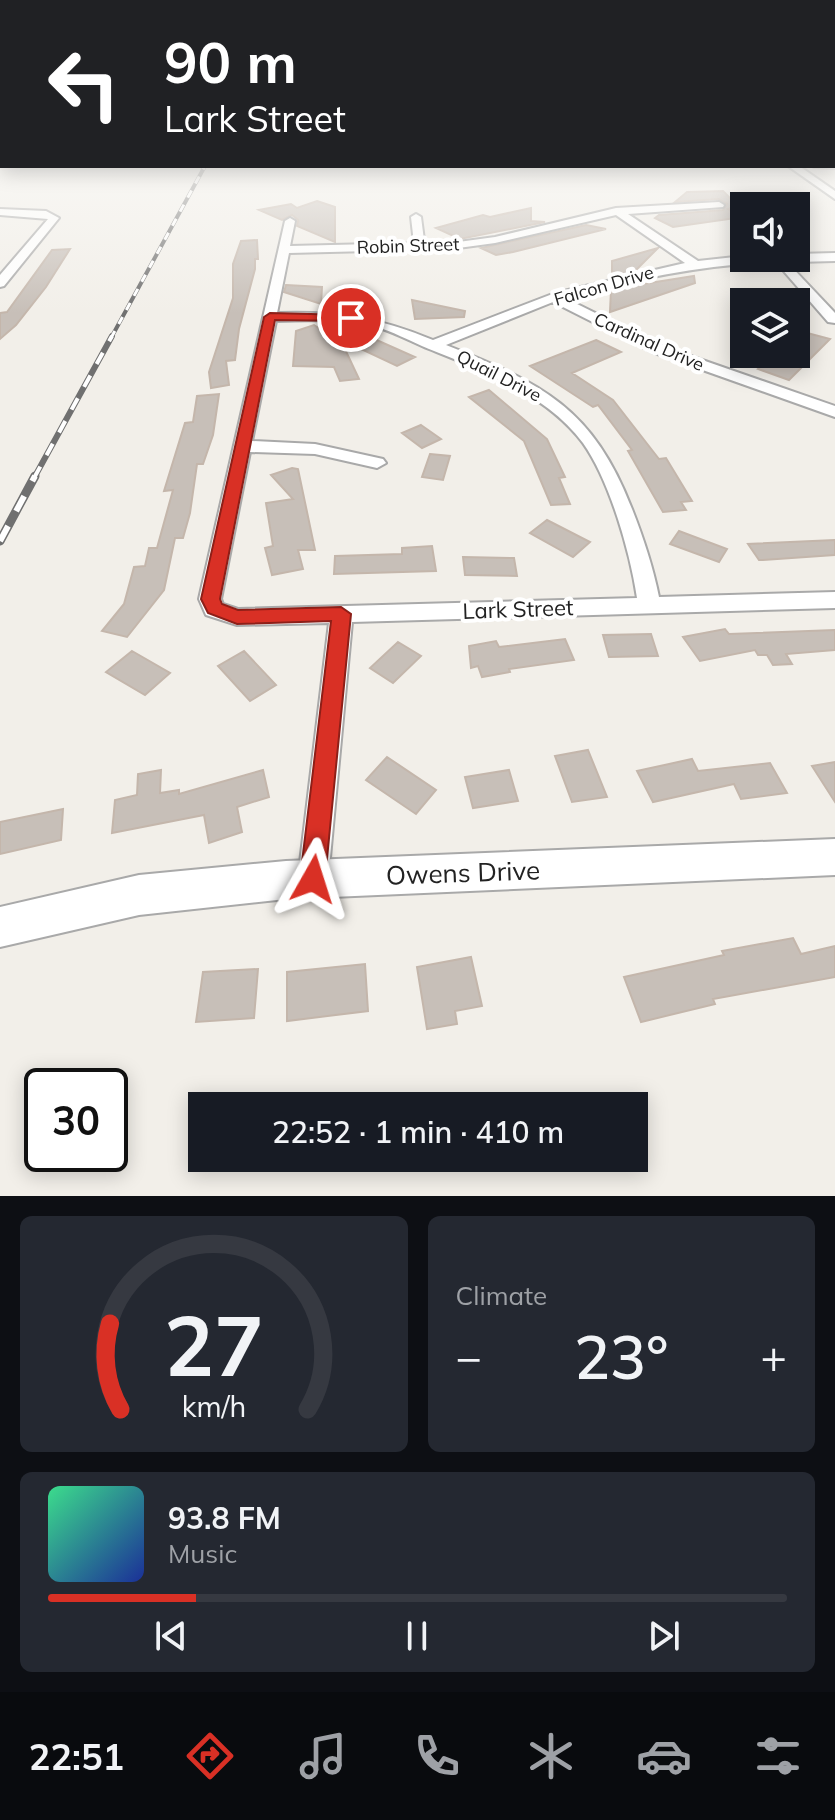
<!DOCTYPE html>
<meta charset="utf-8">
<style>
body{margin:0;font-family:Mulish,sans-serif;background:#242831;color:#f1f3f6;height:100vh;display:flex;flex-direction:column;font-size:30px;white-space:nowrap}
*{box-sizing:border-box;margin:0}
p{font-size:26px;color:#9ea1a6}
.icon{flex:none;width:44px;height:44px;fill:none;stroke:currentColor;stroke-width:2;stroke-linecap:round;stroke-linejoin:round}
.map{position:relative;height:1196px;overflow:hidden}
.drawer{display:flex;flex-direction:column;gap:20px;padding:20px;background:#0d0f14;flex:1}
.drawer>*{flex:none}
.banner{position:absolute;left:0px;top:0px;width:836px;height:168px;box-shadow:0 4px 20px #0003;background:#202124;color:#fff;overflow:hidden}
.controls{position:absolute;left:730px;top:192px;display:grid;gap:16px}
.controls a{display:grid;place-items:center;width:80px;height:80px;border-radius:0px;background:#171b24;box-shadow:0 4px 20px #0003;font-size:40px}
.speed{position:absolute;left:24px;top:1068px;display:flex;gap:16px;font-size:40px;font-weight:700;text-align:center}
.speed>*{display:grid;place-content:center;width:104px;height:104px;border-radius:50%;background:#171b24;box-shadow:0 4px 20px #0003;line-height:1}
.speed .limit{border:4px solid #111;border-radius:12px;background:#fff;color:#111}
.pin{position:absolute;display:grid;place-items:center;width:68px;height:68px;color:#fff;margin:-34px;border:4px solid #fff;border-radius:50%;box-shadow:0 2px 8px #0007}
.me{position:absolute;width:88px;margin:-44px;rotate:6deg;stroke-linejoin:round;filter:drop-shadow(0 0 6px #0008)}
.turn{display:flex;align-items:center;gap:28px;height:168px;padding:0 32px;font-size:36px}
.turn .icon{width:104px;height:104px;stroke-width:2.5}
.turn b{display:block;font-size:56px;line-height:68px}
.big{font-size:60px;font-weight:600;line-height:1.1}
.drawer .widget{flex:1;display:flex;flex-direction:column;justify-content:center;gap:12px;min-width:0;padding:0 28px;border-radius:12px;background:#242831}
.drawer .dial{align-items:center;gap:0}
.dial svg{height:208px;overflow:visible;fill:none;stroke:#363941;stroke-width:7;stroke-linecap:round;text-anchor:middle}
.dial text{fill:#f1f3f6;stroke:none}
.song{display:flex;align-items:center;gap:24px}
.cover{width:96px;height:96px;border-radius:12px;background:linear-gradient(135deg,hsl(150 70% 55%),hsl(230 70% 35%))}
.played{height:8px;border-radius:4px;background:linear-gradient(90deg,#d93025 20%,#363941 20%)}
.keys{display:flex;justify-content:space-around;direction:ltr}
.heat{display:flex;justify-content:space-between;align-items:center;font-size:44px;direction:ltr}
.drawer .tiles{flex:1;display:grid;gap:20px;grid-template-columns:1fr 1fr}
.widget:last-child{grid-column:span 2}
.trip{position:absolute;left:188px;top:1092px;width:460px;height:80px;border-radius:0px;background:#171b24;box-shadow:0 4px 20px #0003;font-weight:600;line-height:80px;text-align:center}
.dock{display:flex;height:128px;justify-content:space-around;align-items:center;background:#090b0e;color:#9ea1a6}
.dock .icon{width:56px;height:56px}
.dock .on{color:#d93025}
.dock b{font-size:36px;color:#f1f3f6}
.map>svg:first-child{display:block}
.building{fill:#c7bfb8;stroke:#c4b6ab;stroke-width:2}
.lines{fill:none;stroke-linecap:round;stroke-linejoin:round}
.service-casing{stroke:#a9a9a9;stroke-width:4}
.minor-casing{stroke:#a9a9a9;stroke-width:4}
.tertiary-casing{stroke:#a9a9a9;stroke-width:4}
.primary-casing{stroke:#a06b00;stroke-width:4}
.service{fill:#fff;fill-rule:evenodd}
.minor{fill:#fff;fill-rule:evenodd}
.tertiary{fill:#fff;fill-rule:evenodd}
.primary{fill:#fcd6a4;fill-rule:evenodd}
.rail-far2-casing{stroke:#707070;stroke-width:4}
.rail-far1-casing{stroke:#707070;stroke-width:6}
.rail-casing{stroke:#707070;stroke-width:9}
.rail-far2{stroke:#fff;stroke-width:3;stroke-dasharray:8;stroke-linecap:butt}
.rail-far1{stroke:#fff;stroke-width:4;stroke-dasharray:13;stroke-linecap:butt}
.rail{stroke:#fff;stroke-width:6;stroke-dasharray:17;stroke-linecap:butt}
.route{fill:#d93025;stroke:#8d1f18;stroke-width:2}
.labels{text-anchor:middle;stroke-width:8;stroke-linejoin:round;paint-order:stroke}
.far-street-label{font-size:18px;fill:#222;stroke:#fff}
.street-label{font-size:22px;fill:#222;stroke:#fff}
.near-street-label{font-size:26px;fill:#222;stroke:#fff}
</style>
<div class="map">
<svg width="835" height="1196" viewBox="0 0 835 1196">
<rect width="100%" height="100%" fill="#f2efe9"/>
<path class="building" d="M723 191 738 206 728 209 743 217 673 227 655 218 659 215 723 210 727 204 719 199 675 202 687 192Z
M317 201 335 207V242L297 226 298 220 292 215 282 220 259 210 291 204 297 208Z
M531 208V221L545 222 460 239 436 228 483 215 490 217Z
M586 225 606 229 513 252 496 255 481 248Z
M257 240 258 259H255V269L239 329 235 360 226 361 229 385 211 388 209 372 233 298V264L241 241Z
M658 248 634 272 612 277V261Z
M70 249 46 287 16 325 0 339V313L7 312 52 250Z
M694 276 695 283 610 312 611 289Z
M286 285 322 287 321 304 284 292Z
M412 300 465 311 464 317 415 319Z
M314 325 343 345 359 379 340 381 334 367 293 366 296 331Z
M796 330 830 339 789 380 758 369 776 354H796Z
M361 333 381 342 415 357 397 366 344 341Z
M596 340 621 352 572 373 613 400 659 459 666 458 692 501 681 502 686 510 663 512 628 451 632 450 598 405 593 407 530 366Z
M489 390 547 439 565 477 559 478 570 504 551 505 524 441 469 397Z
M219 394 213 435 203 464H197L190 513 183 538H175L164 590 127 637 102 631 124 604 134 567 145 566 149 548H157L173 490 164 491 185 423 193 422 197 396Z
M421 425 441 439 422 448 402 433Z
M430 454 450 456 443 480 422 477Z
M292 468 298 469 315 550H298L303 569 272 575 265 548 273 546 266 503 293 499 271 475Z
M547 520 590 542 573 557 530 533Z
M679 531 727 549 719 562 670 544Z
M835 540V555L763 560H759L748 544Z
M432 546 436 571 334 574 335 556 402 554V548Z
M463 557 514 558 517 576 465 575Z
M725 629 729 634 835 630V650L786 654 792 664 773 665 767 655H758L755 650 700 661 683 637Z
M651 634 658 656 609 657 603 635Z
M565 639 574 660 509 669 510 672 482 677 478 666 471 668 469 646 496 641 499 647Z
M398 642 421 656 393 683 370 668Z
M132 651 170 673 145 695 106 672Z
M244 651 276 685 250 701 218 666Z
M588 750 607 797 572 802 555 756Z
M387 757 436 790 416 814 366 780Z
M692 759 698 771 770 763 787 793 741 799 734 784 653 802 637 771Z
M835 762V802L812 766Z
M161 770 160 793 179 790V794L263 770 269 797 237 807 242 832 209 843 204 815 112 833 115 800 137 795 138 774Z
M509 770 518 801 473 808 465 777Z
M63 809 61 840 0 854V822Z
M793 938 801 954 835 946V977L713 999 715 1004 641 1022 624 977 724 955 722 951Z
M471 957 482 1006 455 1011 457 1024 427 1029 417 967Z
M365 964 368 1011 287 1021V972Z
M258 969 254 1018 196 1022 203 972Z"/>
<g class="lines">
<g class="service-casing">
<path id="service" d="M812 166H835V168L814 167Z"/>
</g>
<g class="minor-casing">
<path id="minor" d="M788 166H799L835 191V199Z
M719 202 724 205 723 207 628 214 698 261 744 256 787 258 785 260 835 313V323L828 322 781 268 770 262C700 266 633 279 565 298L662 346 835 406V417L652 352 553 302 446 345C542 383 593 408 632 509 643 537 653 567 659 597L835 592V608L352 622 328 879 324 890 313 894 302 890 298 879 329 623 237 625 206 615 199 599 285 221 290 218 295 221 290 246 414 243 411 217 416 214 421 217 424 240 429 243H451L495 237 616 208ZM616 215 685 263 555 293 433 340C378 317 337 311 277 313L289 253 451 249 495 243ZM276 321C308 320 341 319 373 326 392 331 410 341 429 349 484 371 546 394 583 443 610 481 630 552 637 598L238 609 223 604 221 599 250 452 315 454 377 468 386 463 383 459 315 444 252 441Z
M0 209 46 211 59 218 4 286 0 287V275L48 219 0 215Z
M835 253V261L796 262 790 258H796V254Z"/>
</g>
<g class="tertiary-casing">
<path id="tertiary" d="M835 839V875L286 899 139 915 0 947V907L139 875 286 861Z"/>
</g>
<g class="primary-casing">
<path id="primary" d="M0 146H2V152H0Z"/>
</g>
<use href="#service" class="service"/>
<use href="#minor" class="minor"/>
<use href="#tertiary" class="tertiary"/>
<use href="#primary" class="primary"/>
<g class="rail-far2-casing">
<path id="rail-far2" d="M111 338 205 166"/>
</g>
<g class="rail-far1-casing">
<path id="rail-far1" d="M34 478 112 336"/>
</g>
<g class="rail-casing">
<path id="rail" d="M0 541 35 476"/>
</g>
<use href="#rail-far2" class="rail-far2"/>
<use href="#rail-far1" class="rail-far1"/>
<use href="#rail" class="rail"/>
</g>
<linearGradient id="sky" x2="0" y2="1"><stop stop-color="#8fc0e4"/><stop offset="0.47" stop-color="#f9f8f5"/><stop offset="1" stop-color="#f9f8f5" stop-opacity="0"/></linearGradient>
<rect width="835" height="313" fill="url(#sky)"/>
<path class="route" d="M270 313 351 315 357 318 351 321 275 320 220 599 222 604 238 610 341 607 351 614 325 879 321 888 313 892 304 888 300 879 331 621 237 624 208 613 201 599 264 317Z"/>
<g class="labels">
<g class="far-street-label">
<text transform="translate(408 246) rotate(-2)" y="6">Robin Street</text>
<text transform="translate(604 286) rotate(-16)" y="6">Falcon Drive</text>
<text transform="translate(649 342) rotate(24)" y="6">Cardinal Drive</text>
<text transform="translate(499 376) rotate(27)" y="6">Quail Drive</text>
</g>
<g class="street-label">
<text transform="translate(518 609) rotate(-2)" y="8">Lark Street</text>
</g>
<g class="near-street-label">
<text transform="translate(463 873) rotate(-2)" y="9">Owens Drive</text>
</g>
</g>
</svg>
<div class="controls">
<a><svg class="icon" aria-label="sound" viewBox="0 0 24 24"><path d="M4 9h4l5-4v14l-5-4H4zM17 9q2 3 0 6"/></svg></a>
<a><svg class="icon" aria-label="layers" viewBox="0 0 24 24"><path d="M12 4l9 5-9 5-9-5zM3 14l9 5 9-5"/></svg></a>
</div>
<div class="speed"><div class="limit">30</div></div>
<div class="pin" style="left:351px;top:318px;background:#d93025"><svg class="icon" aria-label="arrive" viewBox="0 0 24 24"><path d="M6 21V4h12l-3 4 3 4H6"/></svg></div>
<svg class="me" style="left:313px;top:879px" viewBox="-20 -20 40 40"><path d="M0-17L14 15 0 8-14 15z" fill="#d93025" stroke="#fff" stroke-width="4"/></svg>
<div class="trip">22:52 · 1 min · 410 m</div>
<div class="banner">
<div class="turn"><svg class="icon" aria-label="left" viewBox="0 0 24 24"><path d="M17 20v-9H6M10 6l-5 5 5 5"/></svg><div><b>90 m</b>Lark Street</div></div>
</div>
</div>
<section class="drawer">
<div class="tiles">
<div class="widget dial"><svg viewBox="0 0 100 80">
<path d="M14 69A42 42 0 1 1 86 69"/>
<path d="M14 69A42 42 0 0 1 10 36" stroke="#d93025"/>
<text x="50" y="56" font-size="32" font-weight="700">27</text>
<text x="50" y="72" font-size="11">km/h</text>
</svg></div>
<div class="widget"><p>Climate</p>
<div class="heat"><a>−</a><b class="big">23°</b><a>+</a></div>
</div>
<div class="widget">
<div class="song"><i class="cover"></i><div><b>93.8 FM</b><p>Music</p></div></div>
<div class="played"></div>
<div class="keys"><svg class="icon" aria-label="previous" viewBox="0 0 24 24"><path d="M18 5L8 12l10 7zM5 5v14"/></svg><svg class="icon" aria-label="pause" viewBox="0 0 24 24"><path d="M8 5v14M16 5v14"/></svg><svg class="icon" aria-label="next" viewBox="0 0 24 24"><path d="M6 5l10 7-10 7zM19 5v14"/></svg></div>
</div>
</div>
</section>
<nav class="dock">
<b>22:51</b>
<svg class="icon on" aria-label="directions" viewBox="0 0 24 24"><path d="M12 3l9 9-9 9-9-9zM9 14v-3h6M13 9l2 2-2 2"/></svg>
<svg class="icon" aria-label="music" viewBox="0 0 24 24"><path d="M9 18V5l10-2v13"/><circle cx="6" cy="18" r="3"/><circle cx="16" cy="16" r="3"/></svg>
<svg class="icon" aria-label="phone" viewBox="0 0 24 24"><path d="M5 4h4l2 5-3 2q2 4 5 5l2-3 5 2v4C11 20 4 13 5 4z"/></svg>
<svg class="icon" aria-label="climate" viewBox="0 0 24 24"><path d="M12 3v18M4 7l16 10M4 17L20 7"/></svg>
<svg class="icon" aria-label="car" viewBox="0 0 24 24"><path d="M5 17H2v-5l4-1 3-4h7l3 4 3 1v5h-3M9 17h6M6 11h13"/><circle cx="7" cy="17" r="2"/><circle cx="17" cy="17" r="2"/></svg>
<svg class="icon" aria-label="filters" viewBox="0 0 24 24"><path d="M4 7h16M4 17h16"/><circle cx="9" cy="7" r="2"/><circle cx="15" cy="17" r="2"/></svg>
</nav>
